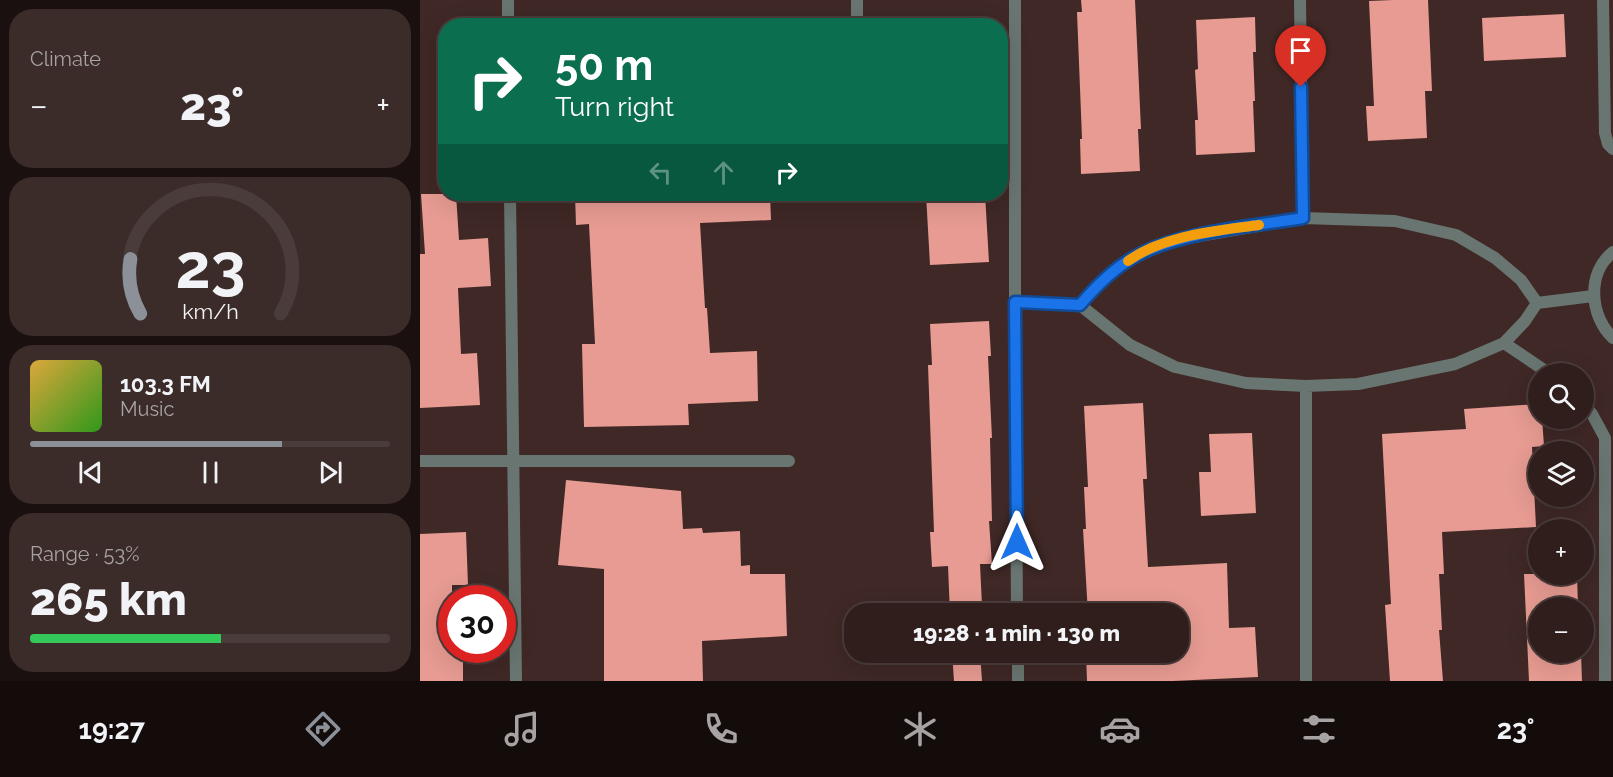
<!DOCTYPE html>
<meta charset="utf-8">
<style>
body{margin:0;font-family:Raleway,sans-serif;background:#3b2b29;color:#f1f3f6;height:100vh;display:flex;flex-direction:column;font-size:22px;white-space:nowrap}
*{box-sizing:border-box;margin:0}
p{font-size:20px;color:#a7a2a3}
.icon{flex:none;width:33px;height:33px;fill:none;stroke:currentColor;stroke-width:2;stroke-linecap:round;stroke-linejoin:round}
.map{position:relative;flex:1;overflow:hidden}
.details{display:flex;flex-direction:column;gap:9px;padding:9px;background:#1a100f;width:420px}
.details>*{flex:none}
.top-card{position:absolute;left:18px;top:18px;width:570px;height:183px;border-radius:24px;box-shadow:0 6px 24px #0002,0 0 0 2px #4a3c3b;background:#0b6e4f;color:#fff;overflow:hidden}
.controls{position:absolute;left:1108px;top:363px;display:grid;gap:12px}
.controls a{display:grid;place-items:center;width:66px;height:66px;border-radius:50%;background:#2f1e1c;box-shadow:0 6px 24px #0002,0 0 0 2px #4a3c3b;font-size:30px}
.speed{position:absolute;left:18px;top:585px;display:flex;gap:12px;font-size:30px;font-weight:700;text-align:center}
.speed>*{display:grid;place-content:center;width:78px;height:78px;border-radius:50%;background:#2f1e1c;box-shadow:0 6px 24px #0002,0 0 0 2px #4a3c3b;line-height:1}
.speed .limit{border:9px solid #d22;background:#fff;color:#111}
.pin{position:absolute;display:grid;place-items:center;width:51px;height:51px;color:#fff;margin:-62px -26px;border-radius:50% 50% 50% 0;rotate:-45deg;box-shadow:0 0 6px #0007}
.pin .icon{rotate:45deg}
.me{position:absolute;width:66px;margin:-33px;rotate:0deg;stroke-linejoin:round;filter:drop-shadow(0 0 4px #0008)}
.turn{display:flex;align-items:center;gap:21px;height:126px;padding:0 18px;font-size:27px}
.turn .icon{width:78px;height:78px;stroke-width:2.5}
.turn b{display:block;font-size:42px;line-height:51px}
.lanes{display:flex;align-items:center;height:57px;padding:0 18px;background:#0003;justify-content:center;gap:30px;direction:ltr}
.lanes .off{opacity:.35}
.big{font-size:45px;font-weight:800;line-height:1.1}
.details .tile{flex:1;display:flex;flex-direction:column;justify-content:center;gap:9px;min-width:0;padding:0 21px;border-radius:24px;background:#3b2b29}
.details .dial{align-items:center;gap:0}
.dial svg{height:156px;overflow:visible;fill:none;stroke:#4a3c3b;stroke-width:7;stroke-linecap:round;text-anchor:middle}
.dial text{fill:#f1f3f6;stroke:none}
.song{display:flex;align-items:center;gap:18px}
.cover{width:72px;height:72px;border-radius:9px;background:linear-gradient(135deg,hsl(40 70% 55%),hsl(110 70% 35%))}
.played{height:6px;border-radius:3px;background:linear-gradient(90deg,#8c9099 70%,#4a3c3b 70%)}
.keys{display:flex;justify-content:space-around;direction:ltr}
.heat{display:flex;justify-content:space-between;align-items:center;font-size:33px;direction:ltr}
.charge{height:9px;border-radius:4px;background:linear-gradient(90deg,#34c759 53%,#4a3c3b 0)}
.trip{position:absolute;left:424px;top:603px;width:345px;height:60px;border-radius:24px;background:#2f1e1c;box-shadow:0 6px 24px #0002,0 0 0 2px #4a3c3b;font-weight:800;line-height:60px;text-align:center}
.menu{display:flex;height:96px;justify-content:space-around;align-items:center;background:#130c0b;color:#a7a2a3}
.menu .icon{width:42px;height:42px}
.menu .current{color:#8c9099}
.menu b{font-size:27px;color:#f1f3f6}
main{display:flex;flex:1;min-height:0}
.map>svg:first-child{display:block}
.building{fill:#e79b92}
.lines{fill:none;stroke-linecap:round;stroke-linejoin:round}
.minor{stroke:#697570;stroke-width:12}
.route-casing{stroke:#114b97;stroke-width:15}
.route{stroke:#1a73e8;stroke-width:10}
.slow{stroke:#f59e0b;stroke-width:10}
</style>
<main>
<section class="details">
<div class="tile"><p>Climate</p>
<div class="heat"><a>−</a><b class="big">23°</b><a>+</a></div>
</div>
<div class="tile dial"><svg viewBox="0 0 100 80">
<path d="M14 69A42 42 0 1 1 86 69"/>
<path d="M14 69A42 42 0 0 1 9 41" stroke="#8c9099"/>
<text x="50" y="56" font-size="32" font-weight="700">23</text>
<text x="50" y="72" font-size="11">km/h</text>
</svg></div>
<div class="tile">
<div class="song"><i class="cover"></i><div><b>103.3 FM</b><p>Music</p></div></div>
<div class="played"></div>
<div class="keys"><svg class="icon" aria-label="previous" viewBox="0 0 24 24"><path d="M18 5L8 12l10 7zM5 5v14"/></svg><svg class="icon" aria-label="pause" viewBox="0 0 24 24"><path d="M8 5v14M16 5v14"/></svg><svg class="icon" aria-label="next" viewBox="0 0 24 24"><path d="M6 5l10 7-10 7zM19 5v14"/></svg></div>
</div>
<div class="tile"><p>Range · 53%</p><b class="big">265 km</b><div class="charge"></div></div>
</section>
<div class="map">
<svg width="1193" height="681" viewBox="0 0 1193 681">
<rect width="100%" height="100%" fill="#3f2826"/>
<path class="building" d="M661 0H715L721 129H718L720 171 661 174 660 139H662L657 12H662Z
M973 0H1008L1012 91H1005L1007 138 948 141 946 106H954L949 1Z
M1144 14 1146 57 1064 61 1062 18Z
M835 17 836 52H833L835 101H833L835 152 776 155 775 120H778L775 70 778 69 776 20Z
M1 194H36L39 240 68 238 71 286 38 288 41 354 57 353 60 405 0 408V254H5Z
M155 194H350L351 220 280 223 285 308H287L290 353 337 351 338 401 268 404 269 425 164 427 162 344H175L169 224 156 225Z
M506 194H565L569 262 510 265Z
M569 321 571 356H568L572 438H570L572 521H569L572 564H560L562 606H558V614H530L528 566 512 567 510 532H514L508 365H512L510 324Z
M723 403 727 479H723L728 567 807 563 809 628 835 627 838 677 753 681H667L666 654 670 652H759V614H668L663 529H666L664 487H668L664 406Z
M1119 404V418H1122L1124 446 1112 447 1116 527 1022 532 1024 574H1019L1022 630H1019L1023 681H970L965 605 971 604 962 434 1046 429 1044 409Z
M832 433 836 513 781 516 779 472H791L789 434Z
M146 480 261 491 263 529 282 528 283 533 320 531 321 566 330 565V574H365L367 636 282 641 283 681H184V569L138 565Z
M46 532 48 585H32V650H43V681H0V534Z
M1104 574H1157L1158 608H1119V652H1161L1162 681H1109Z
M532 652H560L562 681H534Z"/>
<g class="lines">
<path class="minor" d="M88 0V26
M595 0V302
M880 0 883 218
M1183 0 1185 133 1188 144 1193 149
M437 26V0
M90 194 96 681
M1193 252C1166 273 1170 317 1193 338
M1117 303 1173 296
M660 305 681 281 716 256 756 240 883 218 975 221 1036 235 1075 258 1101 280 1117 303
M1084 343 1130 374
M1164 405 1172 414 1185 438V681
M0 461H369
M597 614 595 302 660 305 710 345 755 367 826 383 886 386 938 384 1035 364 1084 343 1105 321 1117 303
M598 652V681
M886 681V386"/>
</g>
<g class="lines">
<g class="route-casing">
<path id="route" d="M597 542 595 302 660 305C676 286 694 268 716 256 759 232 834 226 883 218L881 87"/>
</g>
<use href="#route" class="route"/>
<path class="slow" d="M708 261C744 235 796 231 839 225"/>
</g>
</svg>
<div class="controls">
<a><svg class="icon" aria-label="search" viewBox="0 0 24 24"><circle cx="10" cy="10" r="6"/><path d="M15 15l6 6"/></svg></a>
<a><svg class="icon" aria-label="layers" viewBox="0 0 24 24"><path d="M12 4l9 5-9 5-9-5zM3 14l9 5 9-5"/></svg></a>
<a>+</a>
<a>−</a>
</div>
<div class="speed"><div class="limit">30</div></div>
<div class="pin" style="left:881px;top:87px;background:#d93025"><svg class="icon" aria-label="arrive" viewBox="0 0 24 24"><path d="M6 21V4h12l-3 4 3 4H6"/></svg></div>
<svg class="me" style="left:597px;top:542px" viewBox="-20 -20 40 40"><path d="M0-17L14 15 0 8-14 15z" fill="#1a73e8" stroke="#fff" stroke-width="4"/></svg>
<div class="trip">19:28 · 1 min · 130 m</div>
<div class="top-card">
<div class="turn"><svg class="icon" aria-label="right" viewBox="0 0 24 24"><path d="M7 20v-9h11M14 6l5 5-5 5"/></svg><div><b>50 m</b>Turn right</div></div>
<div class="lanes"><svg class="icon off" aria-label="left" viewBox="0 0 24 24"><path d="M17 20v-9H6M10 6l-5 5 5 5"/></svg><svg class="icon off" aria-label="ahead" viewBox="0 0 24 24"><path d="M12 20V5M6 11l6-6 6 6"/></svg><svg class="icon" aria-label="right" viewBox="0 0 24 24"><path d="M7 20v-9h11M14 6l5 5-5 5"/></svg></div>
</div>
</div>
</main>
<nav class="menu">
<b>19:27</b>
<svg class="icon current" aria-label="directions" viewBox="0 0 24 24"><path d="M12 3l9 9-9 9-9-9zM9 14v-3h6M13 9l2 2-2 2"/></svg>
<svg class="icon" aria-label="music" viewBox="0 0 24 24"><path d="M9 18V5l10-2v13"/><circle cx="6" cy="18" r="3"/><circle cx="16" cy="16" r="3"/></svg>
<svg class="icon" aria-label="phone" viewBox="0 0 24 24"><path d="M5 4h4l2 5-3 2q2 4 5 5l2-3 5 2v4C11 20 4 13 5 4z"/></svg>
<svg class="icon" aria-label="climate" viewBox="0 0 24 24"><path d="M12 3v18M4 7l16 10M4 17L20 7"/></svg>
<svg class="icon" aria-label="car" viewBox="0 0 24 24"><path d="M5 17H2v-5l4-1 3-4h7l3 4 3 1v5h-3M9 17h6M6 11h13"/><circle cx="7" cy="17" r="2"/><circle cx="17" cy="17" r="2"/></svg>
<svg class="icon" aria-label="filters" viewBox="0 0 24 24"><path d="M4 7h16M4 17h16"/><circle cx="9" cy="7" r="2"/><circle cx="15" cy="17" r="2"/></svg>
<b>23°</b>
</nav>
